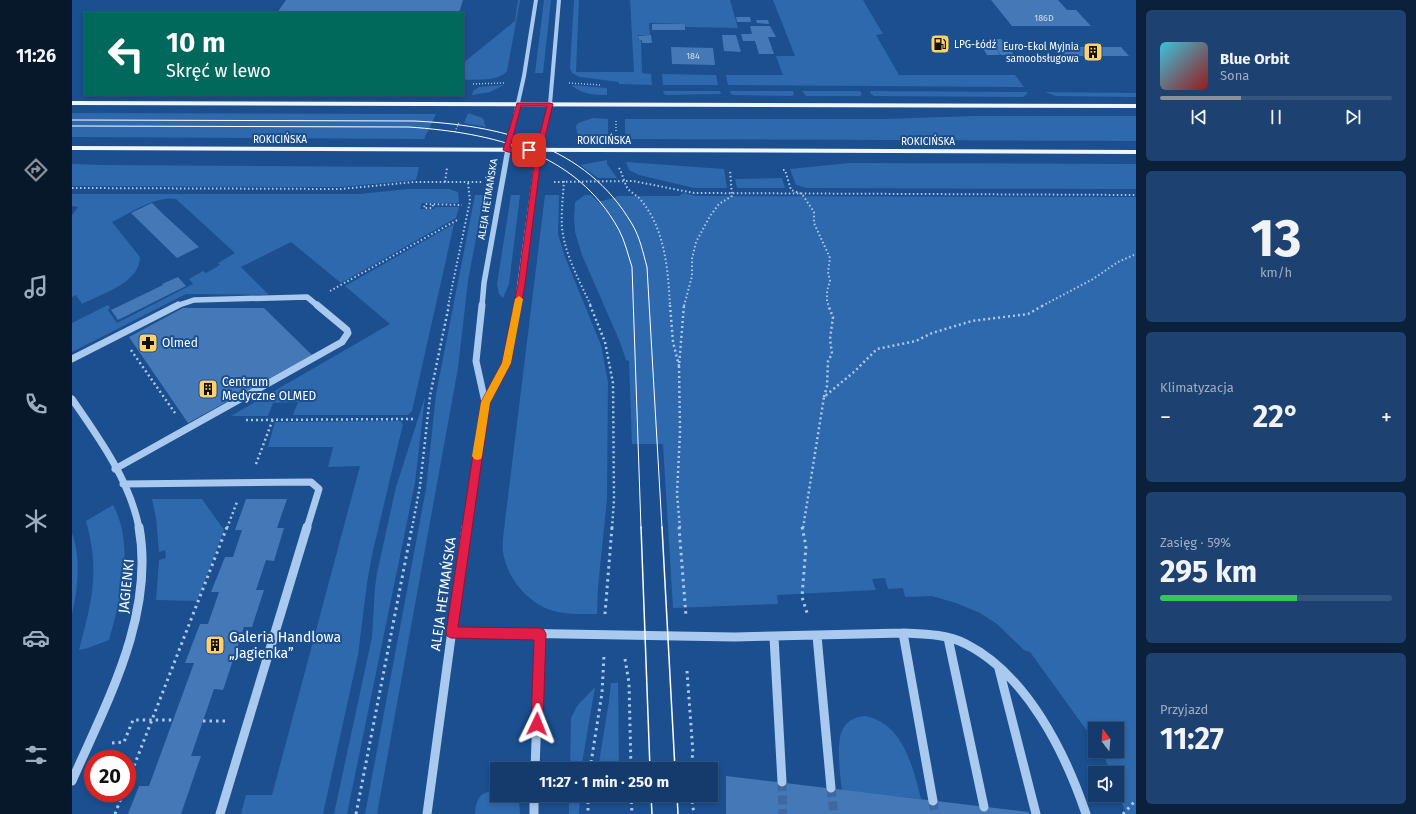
<!DOCTYPE html>
<html lang="pl">
<meta charset="utf-8">
<style>
body{margin:0;font-family:"Fira Sans",sans-serif;background:#1d4271;color:#f1f3f6;height:100vh;display:flex;flex-direction:column;font-size:15px;white-space:nowrap}
*{box-sizing:border-box;margin:0}
p{font-size:13px;color:#9dadc1}
.icon{flex:none;width:22px;height:22px;fill:none;stroke:currentColor;stroke-width:2;stroke-linecap:round;stroke-linejoin:round}
.map{position:relative;flex:1;overflow:hidden}
.sheet{display:flex;flex-direction:column;gap:10px;padding:10px;background:#0b203b;width:280px}
.sheet>*{flex:none}
.banner{position:absolute;left:12px;top:12px;width:380px;height:84px;border-radius:0px;box-shadow:0 2px 6px #0003,0 0 0 1px #33557e;background:#00695c;color:#fff;overflow:hidden}
.needle{width:26px;rotate:344deg}
.buttons{position:absolute;left:1016px;top:722px;display:grid;gap:8px}
.buttons a{display:grid;place-items:center;width:36px;height:36px;border-radius:0px;background:#143b6b;box-shadow:0 2px 6px #0003,0 0 0 1px #33557e;font-size:20px}
.speed{position:absolute;left:12px;top:750px;display:flex;gap:8px;font-size:20px;font-weight:700;text-align:center}
.speed>*{display:grid;place-content:center;width:52px;height:52px;border-radius:50%;background:#143b6b;box-shadow:0 2px 6px #0003,0 0 0 1px #33557e;line-height:1}
.speed .limit{border:6px solid #d22;background:#fff;color:#111}
.pin{position:absolute;display:grid;place-items:center;width:34px;height:34px;color:#fff;margin:-17px;border-radius:8px;box-shadow:0 2px 6px #0006}
.me{position:absolute;width:44px;margin:-22px;rotate:2deg;stroke-linejoin:round;filter:drop-shadow(0 0 3px #0008)}
.turn{display:flex;align-items:center;gap:14px;height:84px;padding:0 16px;font-size:18px}
.turn .icon{width:52px;height:52px;stroke-width:2.5}
.turn b{display:block;font-size:28px;line-height:34px}
.big{font-size:30px;font-weight:700;line-height:1.1}
.sheet .card{flex:1;display:flex;flex-direction:column;justify-content:center;gap:6px;min-width:0;padding:0 14px;border-radius:6px;background:#1d4271}
.sheet .dial{align-items:center;gap:0}
.dial b{font-size:52px;line-height:1}
.song{display:flex;align-items:center;gap:12px}
.cover{width:48px;height:48px;border-radius:6px;background:linear-gradient(135deg,hsl(190 70% 55%),hsl(0 70% 35%))}
.played{height:4px;border-radius:2px;background:linear-gradient(90deg,#8c9099 35%,#33557e 35%)}
.keys{display:flex;justify-content:space-around;direction:ltr}
.heat{display:flex;justify-content:space-between;align-items:center;font-size:22px;direction:ltr}
.charge{height:6px;border-radius:3px;background:linear-gradient(90deg,#34c759 59%,#33557e 0)}
.trip{position:absolute;left:418px;top:762px;width:228px;height:40px;border-radius:0px;background:#143b6b;box-shadow:0 2px 6px #0003,0 0 0 1px #33557e;font-weight:700;line-height:40px;text-align:center}
main{display:flex;flex:1;min-height:0}
.dock{display:flex;flex-direction:column;width:72px;justify-content:space-around;align-items:center;background:#08182b;color:#9dadc1}
.dock .icon{width:28px;height:28px}
.dock .selected{color:#8c9099}
.dock b{font-size:18px;color:#f1f3f6}
.map>svg:first-child{display:block}
.green{fill:#2e69ad}
.building{fill:#4478b7}
.lines{fill:none;stroke-linecap:round;stroke-linejoin:round}
.minor-tunnel{stroke:#3d69a0;stroke-width:9;stroke-dasharray:9 4.5;stroke-linecap:butt}
.path-far3{stroke:#a9c9ee;stroke-width:1.5;stroke-dasharray:1 2;stroke-linecap:butt}
.path-far2{stroke:#a9c9ee;stroke-width:2;stroke-dasharray:1.5 2.5;stroke-linecap:butt}
.path-far1{stroke:#a9c9ee;stroke-width:2.5;stroke-dasharray:2 3;stroke-linecap:butt}
.path{stroke:#a9c9ee;stroke-width:3;stroke-dasharray:2.5 4;stroke-linecap:butt}
.minor-far3{stroke:#a9c9ee;stroke-width:4}
.minor-far2{stroke:#a9c9ee;stroke-width:5.5}
.minor-far1{stroke:#a9c9ee;stroke-width:7}
.minor{stroke:#a9c9ee;stroke-width:9}
.major{fill:#f0f6ff;fill-rule:evenodd}
.tram-far1{stroke:#fff;stroke-width:1}
.tram{stroke:#fff;stroke-width:1.5}
.route{fill:#e11d48;stroke:#92132f}
.slow{fill:#f59e0b}
.labels{text-anchor:middle;stroke-width:4;stroke-linejoin:round;paint-order:stroke}
.far-number-label{font-size:9px;fill:#d0dded}
.far-poi-label{font-size:10px;fill:#fff;stroke:#1b4f8f;text-anchor:start}
.far-street-label{font-size:10px;fill:#fff;stroke:#1b4f8f}
.poi-label{font-size:12px;fill:#fff;stroke:#1b4f8f;text-anchor:start}
.near-street-label{font-size:14px;fill:#fff;stroke:#1b4f8f}
.near-poi-label{font-size:14px;fill:#fff;stroke:#1b4f8f;text-anchor:start}
</style>
<main>
<nav class="dock">
<b>11:26</b>
<svg class="icon selected" aria-label="directions" viewBox="0 0 24 24"><path d="M12 3l9 9-9 9-9-9zM9 14v-3h6M13 9l2 2-2 2"/></svg>
<svg class="icon" aria-label="music" viewBox="0 0 24 24"><path d="M9 18V5l10-2v13"/><circle cx="6" cy="18" r="3"/><circle cx="16" cy="16" r="3"/></svg>
<svg class="icon" aria-label="phone" viewBox="0 0 24 24"><path d="M5 4h4l2 5-3 2q2 4 5 5l2-3 5 2v4C11 20 4 13 5 4z"/></svg>
<svg class="icon" aria-label="climate" viewBox="0 0 24 24"><path d="M12 3v18M4 7l16 10M4 17L20 7"/></svg>
<svg class="icon" aria-label="car" viewBox="0 0 24 24"><path d="M5 17H2v-5l4-1 3-4h7l3 4 3 1v5h-3M9 17h6M6 11h13"/><circle cx="7" cy="17" r="2"/><circle cx="17" cy="17" r="2"/></svg>
<svg class="icon" aria-label="filters" viewBox="0 0 24 24"><path d="M4 7h16M4 17h16"/><circle cx="9" cy="7" r="2"/><circle cx="15" cy="17" r="2"/></svg>
</nav>
<div class="map">
<svg width="1064" height="814" viewBox="0 0 1064 814">
<rect width="100%" height="100%" fill="#1b4f8f"/>
<path class="green" d="M446 0H448L435 71C426 82 404 79 391 80V63L443 21Z
M472 0H479L471 73H463Z
M502 0H507L504 72H562L558 0H658L666 28 614 27 613 24 577 23 578 35H566V40H569L570 73 579 74 580 85 547 84V82L508 77 500 73 498 68Z
M701 0H791L811 34 804 35 827 75H943L952 87 656 85 654 75H711L704 56H723Z
M590 74 644 75 646 85H591Z
M432 85 418 92 400 95 401 91 407 87Z
M499 85 535 88V95C522 95 509 94 499 85Z
M591 91H648L649 94 594 95 592 94Z
M658 91H721L722 94 720 96 661 95 659 94Z
M730 91H788L790 94 788 96H734Z
M798 91 955 92V94L951 97 802 96 799 94Z
M973 92 1064 93V97L984 96Z
M0 113 364 114 352 139 0 137Z
M396 113 411 118 414 127 392 123Z
M902 116H1064V141L553 139V119H812Z
M521 118 536 119V139H514L505 133 504 126 506 123Z
M535 160V164L545 178H526L508 165Z
M554 162 652 169 655 188H622L567 175 557 170Z
M778 163 1064 164V189L735 188 724 185 718 169Z
M0 164 30 165 347 167 344 180 269 187 0 186Z
M710 178 713 188H665L663 179Z
M336 189H377L386 192 387 203H350L348 209H362L363 207H387L384 218 269 283 219 242 169 267 197 295 114 294 0 352V323L36 305 38 308 36 310 45 323 121 284 117 279 131 271 134 273 148 265 146 263 163 253 104 199C85 195 58 213 40 222L68 257C68 283 29 294 10 304L4 295 0 297V215L6 207 0 206V194H288Z
M611 193 624 196 1064 197V814H1054L1045 788V773H1040L1029 751H1045V729H1023V742L958 652 952 650 925 624 908 613 884 603 860 596 833 597 831 588 816 589 813 578 800 579 804 590 705 595 706 604 601 608 591 444H560L557 361 554 360 548 342 510 255 503 232 502 218 503 202 513 195H519L526 202 545 197 544 196H607Z
M403 195H412L396 281 386 368 305 814H293L354 489 364 394Z
M439 195H448L437 284 431 298 427 294 425 284Z
M473 195H487L486 234 493 257 529 345 536 382 535 499 526 587 525 614C510 614 494 615 479 610 457 603 437 580 432 557 429 545 432 533 433 521Z
M382 224 340 411 336 415H221L226 402 201 403 196 416H159L318 324 273 286Z
M353 397 343 483 275 814H262L300 637 303 587 305 573 324 487Z
M328 421 331 424 300 555 295 583 286 655 251 814H169L174 795H200L288 466 256 467 261 447H196L203 422Z
M80 499H130L152 530 125 601 84 600 87 560 94 558 93 550 87 552 84 518Z
M41 505C63 545 49 598 37 640L16 648 7 650C20 601 28 571 14 521Z
M0 533C9 558 6 588 0 614Z
M539 683H546L547 769H526L537 701Z
M523 687 509 769H498L499 718 505 706Z
M793 716C831 723 841 767 849 799L822 796 773 814C771 795 761 742 772 727 777 719 785 717 793 716Z
M425 790V795H443L447 800 448 814H403C404 797 409 792 425 790Z
M497 795H508L507 814H497Z"/>
<path class="building" d="M214 0H391L387 13H205Z
M919 0H986L995 10H1004L1019 26H940Z
M664 17H678L679 22H665Z
M684 20H696L697 24 685 23Z
M580 24H613V30H580Z
M678 26H698L704 37H696L702 54H687L683 41H671L669 34H680Z
M579 35 580 43H570V40H567L566 36Z
M650 35H664L669 52 652 51Z
M917 39H929L942 55H929L924 49 928 55H915L912 50H909L904 43 920 44Z
M599 47 641 48 643 65 600 64Z
M986 47H1049L1057 56H993Z
M80 203 91 214 127 247 105 258 59 213Z
M106 277 114 286 46 320 39 310 91 285 90 284Z
M111 308H192L240 355 116 423 57 337Z
M174 499H215L205 528H212L202 561 194 560 184 590H192L180 627H172L151 690 142 689 119 756H129L109 814H56L67 786H77L122 663H113L128 624H136L147 592H139L153 557H161L170 530H163Z
M654 776 957 812V814H654Z"/>
<g class="lines">
<path class="minor-tunnel" d="M710 782 711 814
M759 788 762 814
M861 801 863 814"/>
<path class="path-far3" d="M497 83 528 85
M401 84 432 83
M544 121V132
M383 132 387 122"/>
<path class="path-far2" d="M547 168C551 174 553 187 557 190 560 193 564 195 567 198 593 227 596 269 598 306
M711 170H713L719 190 730 194 742 212V223L758 258 756 272 758 281 755 291V302L757 306
M492 181C491 196 489 212 490 228 493 255 508 282 519 306
M373 182 375 168
M482 182 561 181 622 193 1064 195
M0 188 269 189 342 182H411
M361 205 360 208H352L353 204 390 205
M258 291 387 219
M376 306 398 201 396 182
M612 306 620 276V259L624 242 638 216 647 204 660 196 658 170
M970 306 1021 279 1046 262 1064 254"/>
<path class="path-far1" d="M518 305 533 342 541 383 542 500 540 528
M598 305 601 342 607 366 612 305
M59 350 103 413
M607 366 608 432 605 494 608 528
M752 397 755 386 756 361 760 354 758 339 761 317 756 305
M174 420 341 419
M184 464 201 419
M155 528 165 502
M340 528 348 486 358 396 377 305
M731 528 752 397 783 371 805 349 844 341 860 333 900 321 956 314 972 305"/>
<path class="path" d="M607 527 614 616
M730 527 734 546 730 597 736 616
M533 614 540 527
M553 659 557 683 559 769
M615 671 621 753 618 769
M131 721H155
M40 743 52 742 61 720H101
M518 769 530 693 532 655
M55 784 155 527
M516 795V814
M559 795 560 814
M619 795 622 814
M43 814 51 793
M284 814 340 527
M1051 814 1064 800"/>
<path class="minor-far3" d="M439 134 452 76 464 0
M471 134 478 104 487 0"/>
<path class="minor-far2" d="M104 306 122 300 235 297 246 306
M410 306 412 283 439 133
M445 306 466 154 471 133"/>
<path class="minor-far1" d="M410 305 404 361 413 402
M0 359 106 305
M0 399C27 438 58 481 67 528
M43 469 270 342 276 333 275 330 245 305
M51 484 239 482 247 489 235 528
M394 528 413 402 435 363 445 305"/>
<path class="minor" d="M379 632 662 637 831 633C852 634 875 634 894 644 955 675 993 752 1014 814
M831 633 861 801
M745 636 759 788
M702 637 710 782
M876 638 912 807
M927 669 964 814
M463 769 468 634
M0 781C34 703 83 616 67 527
M462 795V814
M148 814 235 527
M355 814 394 527"/>
<path class="major" d="M0 101 1064 104V108L0 105Z
M0 146 1064 150V154L0 150Z"/>
<path class="tram-far1" d="M0 120 342 121C427 125 514 145 560 224 568 237 571 253 575 267L590 528
M0 126 337 127C420 133 504 151 547 230 553 241 556 255 560 267L569 528"/>
<path class="tram" d="M569 527 578 769
M590 527 603 769
M579 795 580 814
M605 795 606 814"/>
</g>
<path class="route" d="M445 103H478L481 104 470 150 453 284 439 363 418 403 386 627 468 628 472 630 474 634 471 724 469 728 465 730 460 728 459 724 462 640 379 638 375 636 374 632 409 402 430 363 446 284 464 150 475 106H449L438 148H457L460 150C455 154 437 154 431 150Z"/>
<path class="slow" d="M447 296 451 299 439 363 418 403 410 456 409 459 405 460 402 459 400 456 409 402 430 363 443 299Z"/>
<defs>
<g id="fuel-square" transform="scale(1)"><rect x="-9" y="-9" width="18" height="18" rx="4" fill="#ffd166" stroke="#1b4f8f"/><path d="M-5.5-6h7V0h2V4h1.3V-2.5L3-4.5l.8-.8L6-3V5H2.5V1h-1V6h-7ZM-4.2-4.7v3.2H.2V-4.7Z" fill="#111"/></g>
<g id="building-square" transform="scale(1)"><rect x="-9" y="-9" width="18" height="18" rx="4" fill="#ffd166" stroke="#1b4f8f"/><path d="M-4-6H4V6H1V3H-1V6H-4ZM-2.5-4.3h1.7v1.8h-1.7ZM.8-4.3h1.7v1.8H.8ZM-2.5-1h1.7V.8h-1.7ZM.8-1h1.7V.8H.8Z" fill="#111"/></g>
<g id="pharmacy-square" transform="scale(1)"><rect x="-9" y="-9" width="18" height="18" rx="4" fill="#ffd166" stroke="#1b4f8f"/><path d="M-2-6h4v4h4v4h-4v4h-4v-4h-4v-4h4Z" fill="#111"/></g>
</defs>
<g fill-rule="evenodd">
<use href="#fuel-square" x="868" y="44"/>
<use href="#building-square" x="1021" y="52"/>
<use href="#pharmacy-square" x="76" y="343"/>
<use href="#building-square" x="136" y="389"/>
<use href="#building-square" x="143" y="645"/>
</g>
<g class="labels">
<g class="far-number-label">
<text x="972" y="21">186D</text>
<text x="621" y="59">184</text>
</g>
<g class="far-poi-label">
<text x="882" y="48">LPG-Łódź</text>
<text x="1007" y="50" text-anchor="end">Euro-Ekol Myjnia<tspan x="1007" dy="12">samoobsługowa</tspan></text>
</g>
<g class="far-street-label">
<text x="208" y="143">ROKICIŃSKA</text>
<text x="532" y="144">ROKICIŃSKA</text>
<text x="856" y="145">ROKICIŃSKA</text>
<text transform="translate(415 199) rotate(-81)" y="4">ALEJA HETMAŃSKA</text>
</g>
<g class="poi-label">
<text x="90" y="347">Olmed</text>
<text x="150" y="386">Centrum<tspan x="150" dy="14">Medyczne OLMED</tspan></text>
</g>
<g class="near-street-label">
<text transform="translate(54 586) rotate(-84)" y="5">JAGIENKI</text>
<text transform="translate(371 594) rotate(-82)" y="5">ALEJA HETMAŃSKA</text>
</g>
<g class="near-poi-label">
<text x="157" y="642">Galeria Handlowa<tspan x="157" dy="16">„Jagienka”</tspan></text>
</g>
</g>
</svg>
<div class="buttons">
<a><svg class="needle" viewBox="-14 -14 28 28"><path d="M0-13l5 13h-10z" fill="#e53935"/><path d="M0 13l5-13h-10z" fill="#9dadc1"/></svg></a>
<a><svg class="icon" aria-label="sound" viewBox="0 0 24 24"><path d="M4 9h4l5-4v14l-5-4H4zM17 9q2 3 0 6"/></svg></a>
</div>
<div class="speed"><div class="limit">20</div></div>
<div class="pin" style="left:457px;top:150px;background:#d93025"><svg class="icon" aria-label="arrive" viewBox="0 0 24 24"><path d="M6 21V4h12l-3 4 3 4H6"/></svg></div>
<svg class="me" style="left:465px;top:724px" viewBox="-20 -20 40 40"><path d="M0-17L14 15 0 8-14 15z" fill="#e11d48" stroke="#fff" stroke-width="4"/></svg>
<div class="trip">11:27 · 1 min · 250 m</div>
<div class="banner">
<div class="turn"><svg class="icon" aria-label="left" viewBox="0 0 24 24"><path d="M17 20v-9H6M10 6l-5 5 5 5"/></svg><div><b>10 m</b>Skręć w lewo</div></div>
</div>
</div>
<section class="sheet">
<div class="card">
<div class="song"><i class="cover"></i><div><b>Blue Orbit</b><p>Sona</p></div></div>
<div class="played"></div>
<div class="keys"><svg class="icon" aria-label="previous" viewBox="0 0 24 24"><path d="M18 5L8 12l10 7zM5 5v14"/></svg><svg class="icon" aria-label="pause" viewBox="0 0 24 24"><path d="M8 5v14M16 5v14"/></svg><svg class="icon" aria-label="next" viewBox="0 0 24 24"><path d="M6 5l10 7-10 7zM19 5v14"/></svg></div>
</div>
<div class="card dial"><b>13</b><p>km/h</p></div>
<div class="card"><p>Klimatyzacja</p>
<div class="heat"><a>−</a><b class="big">22°</b><a>+</a></div>
</div>
<div class="card"><p>Zasięg · 59%</p><b class="big">295 km</b><div class="charge"></div></div>
<div class="card"><p>Przyjazd</p><b class="big">11:27</b></div>
</section>
</main>
